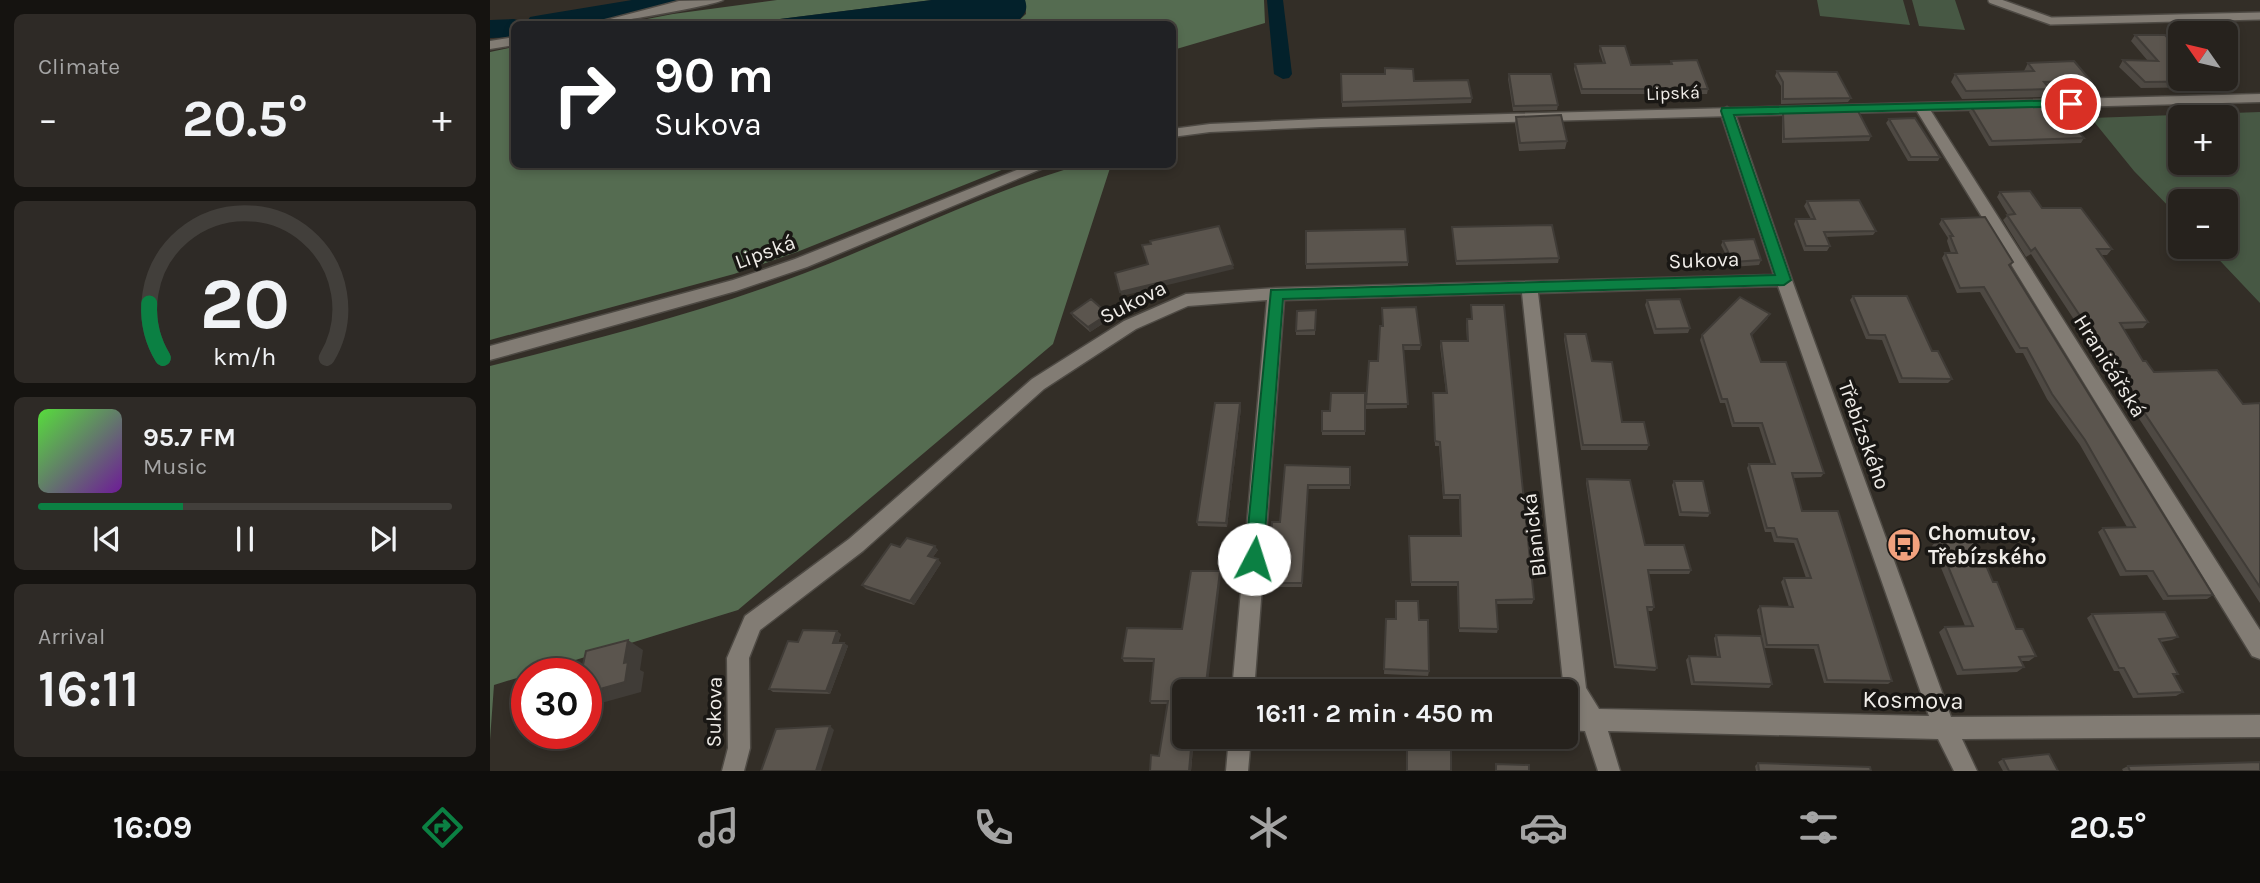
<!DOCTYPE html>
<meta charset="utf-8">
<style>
body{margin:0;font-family:Karla,sans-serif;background:#2e2a26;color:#f1f3f6;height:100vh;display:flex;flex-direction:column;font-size:26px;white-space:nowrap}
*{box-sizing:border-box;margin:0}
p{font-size:23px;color:#a4a4a4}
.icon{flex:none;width:38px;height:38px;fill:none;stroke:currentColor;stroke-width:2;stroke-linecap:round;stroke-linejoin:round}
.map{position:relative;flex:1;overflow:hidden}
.drawer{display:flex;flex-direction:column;gap:14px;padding:14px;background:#151310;width:490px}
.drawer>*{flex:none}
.top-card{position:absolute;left:21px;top:21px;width:665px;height:147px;border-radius:10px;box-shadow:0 4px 10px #0003,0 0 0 2px #423f3b;background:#202124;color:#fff;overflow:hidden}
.needle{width:46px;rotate:304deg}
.buttons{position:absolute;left:1678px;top:21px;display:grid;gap:14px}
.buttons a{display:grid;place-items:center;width:70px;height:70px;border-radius:10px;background:#26221d;box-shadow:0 4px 10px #0003,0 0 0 2px #423f3b;font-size:35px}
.speed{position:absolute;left:21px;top:658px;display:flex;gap:14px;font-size:35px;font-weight:700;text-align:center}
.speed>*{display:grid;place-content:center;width:91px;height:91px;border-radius:50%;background:#26221d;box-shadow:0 4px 10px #0003,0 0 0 2px #423f3b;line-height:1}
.speed .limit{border:10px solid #d22;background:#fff;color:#111}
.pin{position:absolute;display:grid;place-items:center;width:60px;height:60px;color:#fff;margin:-30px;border:4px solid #fff;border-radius:50%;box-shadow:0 2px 7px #0007}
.me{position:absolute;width:77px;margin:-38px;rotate:5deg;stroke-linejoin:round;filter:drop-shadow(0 0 5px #0008)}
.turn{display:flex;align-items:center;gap:24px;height:147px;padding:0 28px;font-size:32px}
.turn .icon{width:91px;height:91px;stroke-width:2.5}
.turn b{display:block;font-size:49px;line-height:60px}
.big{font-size:52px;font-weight:700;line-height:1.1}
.drawer .widget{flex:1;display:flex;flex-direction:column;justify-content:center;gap:10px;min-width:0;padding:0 24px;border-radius:10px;background:#2e2a26}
.drawer .dial{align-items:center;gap:0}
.dial svg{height:182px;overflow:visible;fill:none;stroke:#423f3b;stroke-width:7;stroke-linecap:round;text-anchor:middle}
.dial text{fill:#f1f3f6;stroke:none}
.song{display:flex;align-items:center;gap:21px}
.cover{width:84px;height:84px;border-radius:10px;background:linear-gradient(135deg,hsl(110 70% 55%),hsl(280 70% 35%))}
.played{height:7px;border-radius:4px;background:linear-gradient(90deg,#0b8043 35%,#423f3b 35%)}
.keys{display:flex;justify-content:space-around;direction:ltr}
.heat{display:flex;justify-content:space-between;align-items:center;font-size:38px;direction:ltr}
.trip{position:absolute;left:682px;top:679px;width:406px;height:70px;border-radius:10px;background:#26221d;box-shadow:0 4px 10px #0003,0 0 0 2px #423f3b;font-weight:700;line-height:70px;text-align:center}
.tabs{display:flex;height:112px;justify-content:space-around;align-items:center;background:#0f0e0c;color:#a4a4a4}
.tabs .icon{width:49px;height:49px}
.tabs .selected{color:#0b8043}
.tabs b{font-size:32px;color:#f1f3f6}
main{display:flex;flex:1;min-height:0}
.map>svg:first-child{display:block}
.green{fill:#475844;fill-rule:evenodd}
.forest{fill:#556c51}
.water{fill:#03212b}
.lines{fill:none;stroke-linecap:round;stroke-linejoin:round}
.canal{fill:#03212b;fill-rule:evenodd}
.river{fill:#03212b;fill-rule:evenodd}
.service-casing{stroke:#4e4a44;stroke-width:10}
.minor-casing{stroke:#4e4a44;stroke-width:3}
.tertiary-casing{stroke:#4e4a44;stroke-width:3}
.service{stroke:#827c74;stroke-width:7}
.minor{fill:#827c74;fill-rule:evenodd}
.tertiary{fill:#827c74;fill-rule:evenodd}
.wall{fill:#4e4943}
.shaded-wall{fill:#403c37}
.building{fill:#5b554e;stroke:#403c37;stroke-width:2}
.route{fill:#0b8043;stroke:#07532c;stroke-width:2}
.labels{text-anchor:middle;stroke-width:7;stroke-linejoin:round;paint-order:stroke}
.far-street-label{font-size:18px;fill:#f0ede9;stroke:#191714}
.street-label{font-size:21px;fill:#f0ede9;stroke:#191714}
.poi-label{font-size:21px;font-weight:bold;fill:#f0ede9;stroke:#191714;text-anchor:start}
.near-street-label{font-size:24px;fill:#f0ede9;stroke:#191714}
</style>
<main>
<section class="drawer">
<div class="widget"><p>Climate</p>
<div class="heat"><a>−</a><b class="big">20.5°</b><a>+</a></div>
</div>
<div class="widget dial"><svg viewBox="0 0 100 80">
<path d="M14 69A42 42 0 1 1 86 69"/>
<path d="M14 69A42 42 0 0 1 8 45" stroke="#0b8043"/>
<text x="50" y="56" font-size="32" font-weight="700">20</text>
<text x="50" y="72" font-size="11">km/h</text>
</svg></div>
<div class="widget">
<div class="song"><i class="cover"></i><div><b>95.7 FM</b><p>Music</p></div></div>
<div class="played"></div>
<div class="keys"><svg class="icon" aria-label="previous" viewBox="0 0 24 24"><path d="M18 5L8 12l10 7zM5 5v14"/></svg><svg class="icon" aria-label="pause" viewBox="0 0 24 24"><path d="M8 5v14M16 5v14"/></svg><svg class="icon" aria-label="next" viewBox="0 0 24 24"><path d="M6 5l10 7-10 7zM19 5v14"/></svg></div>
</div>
<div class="widget"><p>Arrival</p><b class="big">16:11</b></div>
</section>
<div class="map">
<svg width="1770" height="771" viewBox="0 0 1770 771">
<rect width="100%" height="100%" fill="#332e27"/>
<path class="green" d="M1327 0H1413L1420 25 1330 16Z
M1422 0H1465L1475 30 1429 26Z
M1770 112V303L1717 247H1736V201H1690V218L1644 171 1601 118ZM1736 117V163H1690V117Z"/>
<path class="forest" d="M287 0H442L251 24H131L183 14Z
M535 0H774L775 23 683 50 682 24H525L536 14Z
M24 47V80L21 87 24 93V164L524 165 307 252 244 274 0 340V52Z
M591 165H621L563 344 248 610 4 685 0 740V366C106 339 213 312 315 273 407 238 495 192 591 165Z"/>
<path class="water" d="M442 0H535C539 12 533 16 525 24H251Z"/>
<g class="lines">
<path class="canal" d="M777 0H793L802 74 799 78 793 79 784 74Z"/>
<path class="river" d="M142 0H198L194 6 114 24H24V37L0 38V20L24 19 36 23 40 17 51 15Z"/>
<g class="service-casing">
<path id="service" d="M1502 0 1561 21 1770 16"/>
</g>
<g class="minor-casing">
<path id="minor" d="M1432 104 1439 108 1770 630V659L1762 656 1425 108Z
M1237 107 1244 111 1302 280 1461 717 1770 715V737L1472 739 1487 771H1464L1448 739 1118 731 1130 771H1108L1095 731 1076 730V708H1083L1074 691 1032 293 794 300 764 691H742L777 300 698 306 646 329 554 389 373 551 270 630 259 658 260 748 254 771H232L238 748 237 658 255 616 359 539 542 379 634 321 696 294 786 288 1284 275 1230 111ZM1288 286 1439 716 1109 709 1096 688 1048 293Z
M739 737H761L758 771H736Z"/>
</g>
<g class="tertiary-casing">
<path id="tertiary" d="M233 0C226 5 114 25 101 24L189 1Z
M24 37V45L0 49V41Z
M1770 94V102L831 127 720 132 682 137V129L720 124 831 119Z
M542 164H563L317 267 246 291 0 360V346L243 280 305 259Z"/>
</g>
<use href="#service" class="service"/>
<use href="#minor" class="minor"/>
<use href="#tertiary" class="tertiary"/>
</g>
<path class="wall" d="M1645 35 1690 79 1732 81 1727 87 1651 88 1629 67 1633 60 1658 61 1641 41Z
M1110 46 1141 65 1180 64 1181 61 1218 89 1217 94H1091L1084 69 1085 64 1113 63 1109 51Z
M1538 63 1601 81 1595 89H1560L1555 97 1472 99 1461 82 1465 74 1534 71Z
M1287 71 1361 98 1358 102 1291 104V86L1285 76Z
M851 74 924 81 982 98 981 103 852 107Z
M1019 74 1068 105 1067 110 1023 111 1018 79Z
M1482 108 1594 138 1591 143 1499 146 1479 112Z
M1293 113 1381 136 1379 141 1292 143V117Z
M1026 117 1077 141 1075 149 1029 151 1025 124Z
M1399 119 1450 157 1448 161H1418L1396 123Z
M1510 192 1552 208 1622 249 1617 255H1611L1658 322 1653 328 1633 329 1653 361 1664 372 1753 404 1770 403V603L1541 254 1536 257 1513 220 1518 215 1507 197Z
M1317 201 1386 231 1383 235 1336 237 1340 246 1337 251H1314L1304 224 1306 219H1321L1314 206Z
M1452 219 1523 262 1520 267 1723 595 1717 599 1673 600 1657 575 1630 576 1608 532 1613 528 1637 527 1590 445 1557 399 1533 353H1526L1490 292 1467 293 1452 258 1455 253H1461L1457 241 1458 238 1449 224Z
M962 227 1069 258 1068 263 966 265Z
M816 231 918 262V266L816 269Z
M1233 241 1271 260 1269 265 1242 267 1231 245Z
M1363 296 1442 351 1462 379 1458 383H1409L1392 340 1376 339 1360 300Z
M1157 300 1200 328 1198 333 1164 334 1155 305Z
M981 305 1044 599 1042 604H1006L1008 629 1007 633 969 632 967 586H921L919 540 970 536 969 499H953L949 446H945L943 398V393H956L950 346 951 341H977L976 324 977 319H981Z
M826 310 825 335H806V331Z
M581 313 618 314 620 319 600 332 583 317Z
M1280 314 1277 319 1261 336 1271 362 1334 473 1331 477 1303 478 1312 511 1402 681 1398 684 1334 683 1324 649 1274 648 1267 610 1270 606 1299 607 1291 582 1294 578H1316L1304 543 1284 542 1281 532H1275L1257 468 1259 464H1281L1269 427H1242L1235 403H1230L1210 340 1212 335Z
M890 326 931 345 930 350H913L917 408 876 409V404L888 361Z
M1075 334 1102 361 1132 422 1159 445 1157 450H1091L1074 339Z
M875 393V435H832V431L840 411Z
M750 403 751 408 737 527 708 526 707 522Z
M795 465 860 467V489H818L812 587H785L787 555H781L780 551 790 522Z
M1097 479 1155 545 1201 570 1199 574H1158L1164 607 1162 611H1158L1167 668 1165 671 1124 668 1096 483Z
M1184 481 1220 513 1218 517 1189 516 1182 485Z
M1447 540 1503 582 1526 629 1546 656 1539 661H1531L1534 667 1527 672 1467 675 1449 632 1455 627 1475 626 1442 546Z
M410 547 448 550 443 557 451 563 424 605 376 589 372 585Z
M731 575 695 691 704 737 701 771H660L669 756 677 704H661L660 701 664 662H634L632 658 692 629Z
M1602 614 1688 637 1682 640 1671 642 1688 674 1684 676 1693 692 1686 696 1643 698 1629 671H1624L1597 618Z
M896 619 929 620 939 671 938 676 894 674Z
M351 634 348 643H354L358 646 340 694 283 692 279 689Z
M1226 635 1282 684 1279 688 1201 685 1196 660 1199 656 1227 657 1224 638Z
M1513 759 1568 771H1513L1508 762Z
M1268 763 1381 771H1266L1265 766Z
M1638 766 1770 771H1633L1632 769Z"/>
<path class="shaded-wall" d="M743 265 744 269 632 296 630 292Z
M618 314 620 319 600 332 598 327Z
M1280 314 1277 319 1259 339 1261 334Z
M750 403 751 408 737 527 736 523Z
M445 546 448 550 441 560 438 556Z
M448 559 451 563 424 605 420 601Z
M730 571 731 575 717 691H715Z
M347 631 351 634 347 646 343 643Z
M138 640 153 650 150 670 154 672 151 692 104 705 96 700V693L134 663Z
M354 643 358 646 340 694 336 691Z
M340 726 344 730 331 771H326Z
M702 737H704L701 771H699Z"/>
<path class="building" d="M1645 35H1675L1690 51V79H1729L1732 81 1655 82 1633 60 1668 61Z
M1110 46H1135L1141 65 1182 64 1181 61 1207 60 1218 89H1092L1085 64 1115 63Z
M1584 61 1601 81 1554 82 1560 89 1476 91 1465 74 1544 71 1538 63Z
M895 68 923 69 924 81 978 80 982 98 852 102 851 74H895Z
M1287 71 1347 72 1361 98 1293 99V82Z
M1019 74H1061L1068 105 1024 106Z
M1568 105 1594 138 1502 141 1482 108Z
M1368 111 1381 136 1294 139 1293 113Z
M1071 115 1077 141 1030 143 1026 117Z
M1425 118 1450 157H1421L1399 119Z
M1540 191 1552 208H1591L1622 249H1607L1658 322 1630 323 1653 361H1656L1664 372 1727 370 1753 404 1770 403V587L1545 248 1541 251 1517 215 1525 214 1510 192Z
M1369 200 1386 231 1334 232 1340 246H1316L1306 219H1325L1317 201Z
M1495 217 1523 262 1519 265 1723 595 1678 596 1663 571H1636L1613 528 1645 527 1595 440 1562 394 1537 348H1530L1494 287 1470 288 1455 253H1467L1460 236H1463L1452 219Z
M1062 225 1069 258 966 261 962 227Z
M729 226 743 265 630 292 625 273 658 264 652 245 661 244 660 241Z
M915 229 918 262 816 264V231Z
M1264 239 1271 260 1243 262 1233 241Z
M1363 296H1417L1442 351H1448L1462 379 1412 378 1395 335H1379Z
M1250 297 1280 314 1261 334 1271 362H1296L1334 473H1302L1312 511H1348L1402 681 1337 680 1328 645H1277L1270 606 1303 607 1294 578H1321L1307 539 1287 537 1284 528H1277L1259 464H1285L1272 423H1244L1237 399H1232L1212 335Z
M601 299 618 314 598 327 581 313Z
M1190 299 1200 328 1166 329 1157 300Z
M981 305H1014L1044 599 1006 600 1008 629 969 628 968 582H921L919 536H971L970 495H954L950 442 945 441 943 393H957L951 341H978L977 319H982Z
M926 307 931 345H913L918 404H876L879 361H888L890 326H893L892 308Z
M826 310 825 330 806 331 807 311Z
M1075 334H1096L1102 361 1122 362 1132 422H1154L1159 445H1093Z
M841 393H875V431H832V411H840Z
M725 403H750L736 523 707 522Z
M795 465 860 467V485H818L812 583H785L787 551H780L782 522H790Z
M1097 479 1140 480 1155 545H1194L1201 570H1158L1164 607H1157L1167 668 1126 665Z
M1184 481H1213L1220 513 1191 512Z
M417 538 445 546 438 556 448 559 420 601 372 585 401 544 410 547Z
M1447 540 1486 541 1503 582H1507L1526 629H1533L1546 656 1529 657 1534 667 1473 670 1455 627 1483 626Z
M701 571H730L715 691H695V737H702L699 771H660L661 755 669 756 678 701H660L664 659 632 658 637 628 692 629Z
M906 601H928L929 620H938L939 671 894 669 896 619H906Z
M1675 612 1688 637 1669 639 1688 674H1683L1693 692 1648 694 1634 668H1629L1602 614Z
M313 630 347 631 343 643H354L336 691 279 689 298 641 308 642Z
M1226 635 1271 636 1282 684 1204 682 1199 656 1230 657Z
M138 640 134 663 138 662 135 682 96 693V674H91L96 651Z
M340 726 326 771H271L286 729Z
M917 746 961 747V771H917Z
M1559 754 1568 771H1519L1513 759Z
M1770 762V771H1640L1638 766Z
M1268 763 1380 767 1381 771H1269Z
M1006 764 1039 765V771H1006Z"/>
<path class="route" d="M1581 100 1587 104 1586 106 1244 115 1301 280 1294 285 793 299 773 559 771 565 764 567 758 565 755 559 781 290 1285 275 1231 111 1232 108Z"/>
<defs>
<g id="bus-disc" transform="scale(1.75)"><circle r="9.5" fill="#f1a17e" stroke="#191714"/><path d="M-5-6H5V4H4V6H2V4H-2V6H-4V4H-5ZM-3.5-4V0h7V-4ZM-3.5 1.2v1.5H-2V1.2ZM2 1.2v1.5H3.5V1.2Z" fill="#111"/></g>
</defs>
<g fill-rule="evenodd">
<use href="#bus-disc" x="1414" y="545"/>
</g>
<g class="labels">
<g class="far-street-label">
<text transform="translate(1183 93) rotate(-2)" y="6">Lipská</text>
</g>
<g class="street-label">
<text transform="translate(275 252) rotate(-20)" y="7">Lipská</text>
<text transform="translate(1214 260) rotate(-2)" y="7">Sukova</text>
<text transform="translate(643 302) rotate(-27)" y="7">Sukova</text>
<text transform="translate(1620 366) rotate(58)" y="7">Hraničářská</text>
<text transform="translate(1374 435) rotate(70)" y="7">Třebízského</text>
<text transform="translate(1044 535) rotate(-97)" y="7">Blanická</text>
<text transform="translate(224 712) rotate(-89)" y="7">Sukova</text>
</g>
<g class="poi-label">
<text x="1438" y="540">Chomutov,<tspan x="1438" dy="24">Třebízského</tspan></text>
</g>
<g class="near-street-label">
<text transform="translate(1423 700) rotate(1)" y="8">Kosmova</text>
</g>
</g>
</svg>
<div class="buttons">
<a><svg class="needle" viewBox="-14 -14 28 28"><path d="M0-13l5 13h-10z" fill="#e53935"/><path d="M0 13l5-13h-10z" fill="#a4a4a4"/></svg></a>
<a>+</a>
<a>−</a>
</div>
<div class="speed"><div class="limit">30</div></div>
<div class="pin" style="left:1581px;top:104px;background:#d93025"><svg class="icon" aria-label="arrive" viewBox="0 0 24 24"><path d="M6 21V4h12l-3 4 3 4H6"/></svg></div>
<svg class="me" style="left:764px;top:559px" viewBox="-20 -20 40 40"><circle r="19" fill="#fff"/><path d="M0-13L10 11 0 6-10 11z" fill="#0b8043"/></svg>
<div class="trip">16:11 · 2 min · 450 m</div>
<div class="top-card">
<div class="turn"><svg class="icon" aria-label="right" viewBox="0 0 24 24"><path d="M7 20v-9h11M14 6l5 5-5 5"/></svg><div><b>90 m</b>Sukova</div></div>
</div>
</div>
</main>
<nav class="tabs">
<b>16:09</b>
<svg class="icon selected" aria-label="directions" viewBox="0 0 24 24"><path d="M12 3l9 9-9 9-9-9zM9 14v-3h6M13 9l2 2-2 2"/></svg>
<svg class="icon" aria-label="music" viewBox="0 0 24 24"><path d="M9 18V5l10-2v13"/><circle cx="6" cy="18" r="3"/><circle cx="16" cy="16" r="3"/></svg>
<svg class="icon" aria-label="phone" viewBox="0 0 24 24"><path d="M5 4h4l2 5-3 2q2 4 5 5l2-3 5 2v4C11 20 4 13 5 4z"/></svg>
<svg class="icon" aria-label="climate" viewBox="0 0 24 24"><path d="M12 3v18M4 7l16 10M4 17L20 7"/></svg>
<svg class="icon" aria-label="car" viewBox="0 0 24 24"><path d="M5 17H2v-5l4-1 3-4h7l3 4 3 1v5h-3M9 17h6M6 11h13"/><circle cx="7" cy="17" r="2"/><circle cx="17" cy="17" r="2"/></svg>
<svg class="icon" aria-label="filters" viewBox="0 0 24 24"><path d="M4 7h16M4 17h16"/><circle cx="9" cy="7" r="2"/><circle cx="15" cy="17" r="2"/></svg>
<b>20.5°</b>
</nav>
